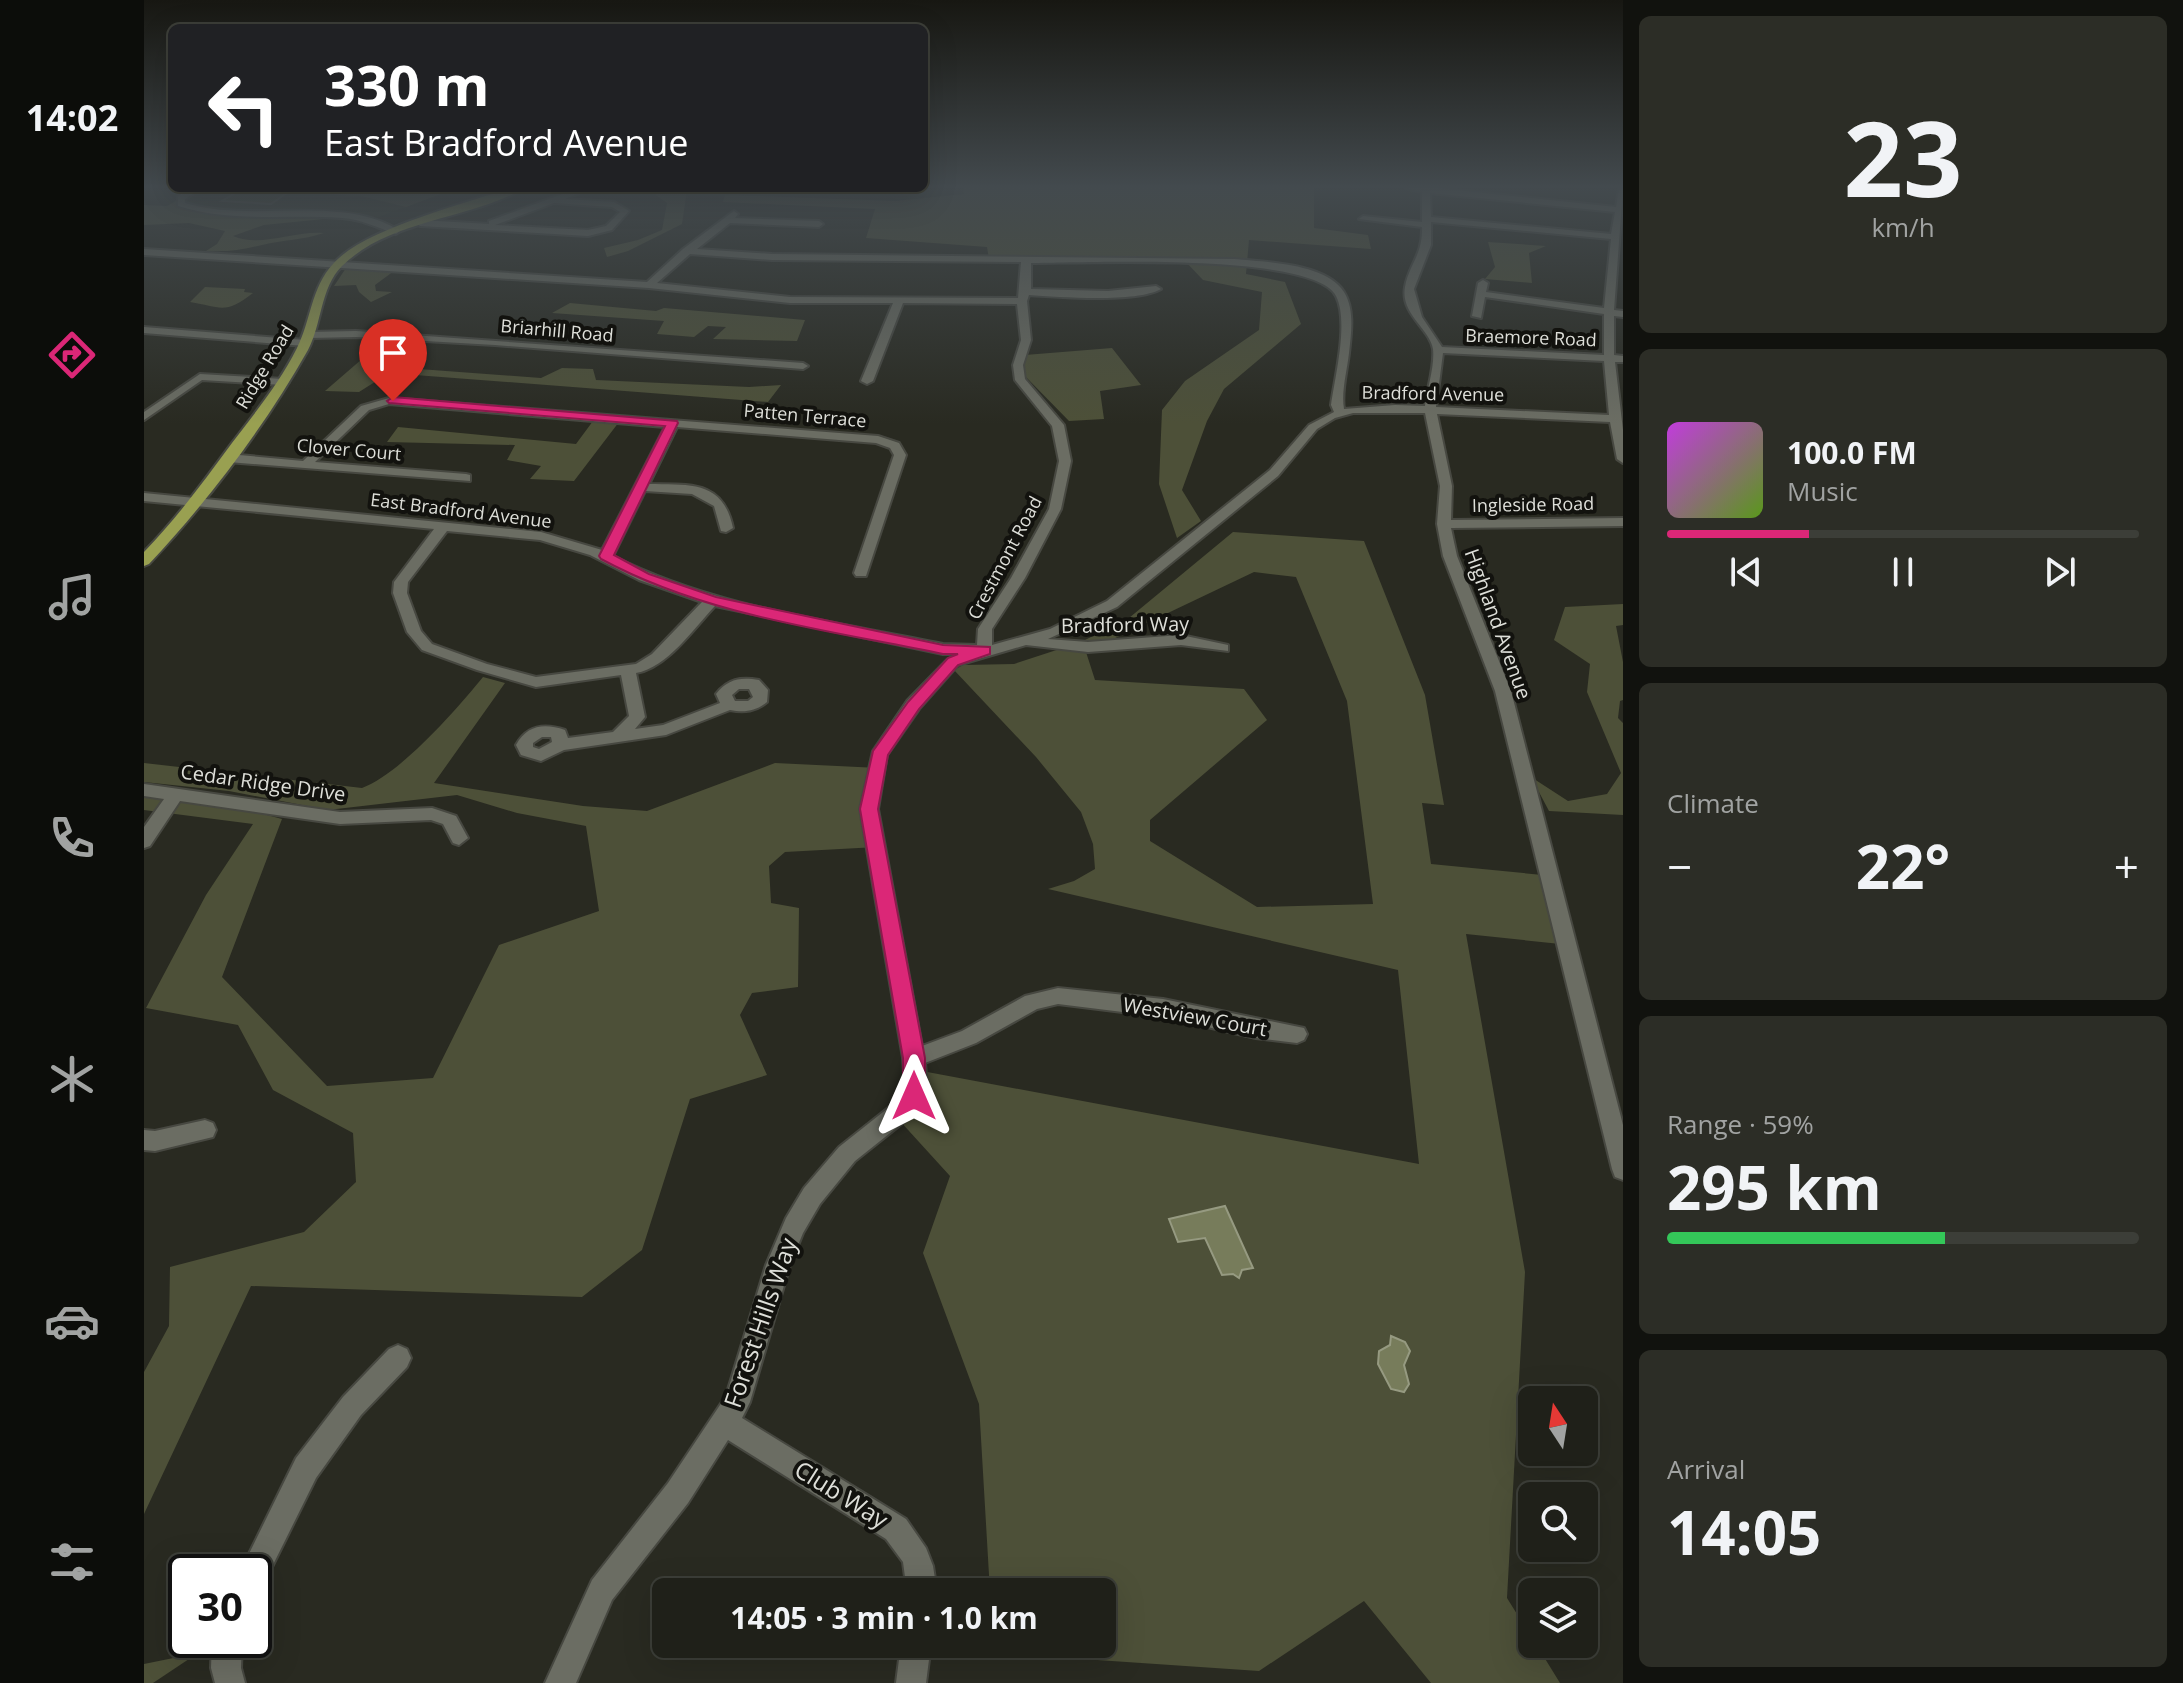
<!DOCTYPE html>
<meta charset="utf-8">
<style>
body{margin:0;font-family:"Open Sans",sans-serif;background:#2c2d26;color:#f1f3f6;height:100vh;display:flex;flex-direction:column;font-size:30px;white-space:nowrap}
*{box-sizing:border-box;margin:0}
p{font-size:26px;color:#a1a3a2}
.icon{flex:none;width:44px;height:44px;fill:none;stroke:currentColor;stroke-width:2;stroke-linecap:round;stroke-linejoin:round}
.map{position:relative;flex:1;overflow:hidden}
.drawer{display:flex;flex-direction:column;gap:16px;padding:16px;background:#11120e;width:560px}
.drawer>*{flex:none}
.top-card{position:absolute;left:24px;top:24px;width:760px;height:168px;border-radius:12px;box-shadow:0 8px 32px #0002,0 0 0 2px #3c3e38;background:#202124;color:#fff;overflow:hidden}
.needle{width:52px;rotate:348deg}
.buttons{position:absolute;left:1374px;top:1386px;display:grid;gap:16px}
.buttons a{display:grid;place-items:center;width:80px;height:80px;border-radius:12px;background:#1f2019;box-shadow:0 8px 32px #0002,0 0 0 2px #3c3e38;font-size:40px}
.speed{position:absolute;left:24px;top:1554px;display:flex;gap:16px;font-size:40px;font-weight:700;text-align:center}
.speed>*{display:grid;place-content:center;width:104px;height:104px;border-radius:50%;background:#1f2019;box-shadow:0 8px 32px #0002,0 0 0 2px #3c3e38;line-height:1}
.speed .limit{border:4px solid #111;border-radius:12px;background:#fff;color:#111}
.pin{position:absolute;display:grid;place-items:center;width:68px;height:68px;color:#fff;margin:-82px -34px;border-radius:50% 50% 50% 0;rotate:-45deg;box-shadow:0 0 8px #0007}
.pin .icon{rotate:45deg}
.me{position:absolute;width:88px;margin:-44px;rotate:0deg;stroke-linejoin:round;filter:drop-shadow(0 0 6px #0008)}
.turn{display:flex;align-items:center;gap:28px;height:168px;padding:0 24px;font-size:36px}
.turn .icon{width:104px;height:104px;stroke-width:2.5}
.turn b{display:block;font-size:56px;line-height:68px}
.big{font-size:60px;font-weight:700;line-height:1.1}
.drawer .tile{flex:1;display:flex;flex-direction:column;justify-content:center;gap:12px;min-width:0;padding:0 28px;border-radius:12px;background:#2c2d26}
.drawer .dial{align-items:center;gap:0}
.dial b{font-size:104px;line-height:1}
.song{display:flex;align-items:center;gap:24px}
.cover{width:96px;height:96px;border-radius:12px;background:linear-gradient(135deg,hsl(290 70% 55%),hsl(90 70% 35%))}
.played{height:8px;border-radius:4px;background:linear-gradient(90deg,#db2777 30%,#3c3e38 30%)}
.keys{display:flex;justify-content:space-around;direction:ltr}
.heat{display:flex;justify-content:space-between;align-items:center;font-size:44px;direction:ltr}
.charge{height:12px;border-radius:6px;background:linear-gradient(90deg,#34c759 59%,#3c3e38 0)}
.trip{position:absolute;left:508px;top:1578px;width:464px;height:80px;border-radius:12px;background:#1f2019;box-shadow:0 8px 32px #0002,0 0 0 2px #3c3e38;font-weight:700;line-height:80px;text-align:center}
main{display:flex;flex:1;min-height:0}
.tab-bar{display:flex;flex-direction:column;width:144px;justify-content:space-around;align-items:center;background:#0c0d0a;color:#a1a3a2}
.tab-bar .icon{width:56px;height:56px}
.tab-bar .active{color:#db2777}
.tab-bar b{font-size:36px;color:#f1f3f6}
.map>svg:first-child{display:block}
.built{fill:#313324}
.green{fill:#4d5038;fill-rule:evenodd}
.water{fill:#777c5b;stroke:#969a81;stroke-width:2}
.building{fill:#3b3f20;stroke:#54554c;stroke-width:2}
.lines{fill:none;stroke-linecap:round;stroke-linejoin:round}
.minor-casing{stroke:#474841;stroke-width:4}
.major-casing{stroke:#474841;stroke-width:4}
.minor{fill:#6b6d63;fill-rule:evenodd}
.major{fill:#99a051;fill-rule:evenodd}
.route{fill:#db2777;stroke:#8e194d;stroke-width:2}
.labels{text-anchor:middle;stroke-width:8;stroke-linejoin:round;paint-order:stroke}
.far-street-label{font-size:18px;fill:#dedfd9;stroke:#12120e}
.street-label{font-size:20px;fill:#dedfd9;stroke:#12120e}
.near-street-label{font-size:24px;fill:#dedfd9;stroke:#12120e}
</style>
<main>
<nav class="tab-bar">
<b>14:02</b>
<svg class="icon active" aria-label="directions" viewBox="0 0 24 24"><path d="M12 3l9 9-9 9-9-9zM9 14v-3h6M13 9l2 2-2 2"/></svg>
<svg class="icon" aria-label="music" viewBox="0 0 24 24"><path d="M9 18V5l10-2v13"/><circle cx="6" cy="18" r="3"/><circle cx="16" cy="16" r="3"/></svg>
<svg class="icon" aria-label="phone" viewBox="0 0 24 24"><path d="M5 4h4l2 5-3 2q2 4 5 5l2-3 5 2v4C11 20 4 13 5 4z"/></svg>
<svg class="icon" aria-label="climate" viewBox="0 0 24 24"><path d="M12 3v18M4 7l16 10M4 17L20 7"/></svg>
<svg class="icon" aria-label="car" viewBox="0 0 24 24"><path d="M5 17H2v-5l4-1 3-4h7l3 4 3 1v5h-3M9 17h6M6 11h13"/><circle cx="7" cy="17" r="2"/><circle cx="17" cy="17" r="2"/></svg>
<svg class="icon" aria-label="filters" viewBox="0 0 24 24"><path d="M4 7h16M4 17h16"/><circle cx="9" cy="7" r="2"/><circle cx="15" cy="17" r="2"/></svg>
</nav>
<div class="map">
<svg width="1479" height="1683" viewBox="0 0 1479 1683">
<rect width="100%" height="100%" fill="#292a21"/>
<path class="built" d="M47 188H313L229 219 71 212 33 206 32 199Z"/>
<path class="green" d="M158 188H313L262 207 217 196 151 193Z
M819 188H1170V228L1224 235 1227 249 1105 240 1102 274 1141 282 1157 324 1080 389 1063 421 1038 490 1057 521 1033 538 1015 484 1018 410 1041 381 1115 330 1118 292 1059 280 1041 261 845 259 843 247 722 238 731 209 579 202 581 195 752 201 820 194Z
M505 190H543L538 224 484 251 463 257 460 248 494 240 518 230 523 203Z
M32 201 33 206 71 212 200 217 120 225 89 236C117 248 150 230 180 233 159 240 139 240 118 245 95 250 87 252 62 251L73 244 81 231 45 223 0 225V205L23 206Z
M1344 242 1402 246 1385 253 1388 283 1341 279 1351 267Z
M202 268 250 271 231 285 232 291 248 292 227 302 215 292 212 285 190 286Z
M61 287 101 289 100 292 109 293C81 315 77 307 46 302Z
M426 303 512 311 520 308 661 320 653 341 569 339 582 327 564 326 550 337 513 334 520 321 408 313Z
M968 348 997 385 956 391 960 419 925 421 878 373 881 355Z
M218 359 275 369 397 378 418 368 449 369 452 380 605 387 637 385 624 402 245 373 215 392 181 391Z
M449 421 475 422 430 481 386 479 397 466 363 460 371 445 243 442 254 427 432 444Z
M1089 532 1220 541 1281 695 1300 805 1278 803 1287 864 1409 876 1426 945 1322 934 1381 1272 1363 1598 1388 1638V1644H1392L1416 1683H1287L1220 1601 1115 1671 850 1653 849 1644H958V1592H846L835 1404 779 1253 806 1176 755 1120 778 1071 1275 1164 1254 970 904 889 930 881 951 869 949 844 937 812 892 757 810 670 819 665 870 664 937 642 985 618ZM1110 572 1152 577 1203 701 1229 904 1113 907 1006 841V820L1123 720 1100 689 951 680 942 652Z
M1479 604V625L1472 626 1479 662V700L1476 701 1474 718 1479 723V815L1405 811 1387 777 1424 801 1463 794 1477 773 1443 692 1446 664 1410 640 1421 607Z
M339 677 361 683 290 783 439 806 503 811 631 763 735 768 733 847 641 852 625 866 627 903 655 908 654 987 608 993 596 1015 623 1075 546 1099 498 1250 438 1297 107 1286 0 1514V1372L25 1326 26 1267 160 1232 212 1182 209 1133 129 1090 94 1025 2 1008 62 895 109 824 0 810V797L104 810 138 819 78 977 183 1086 289 1078 355 945 455 911 442 826 373 813 313 795 184 810 85 791 0 782V763L218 788C256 774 312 710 339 677Z
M54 1653 9 1683H0V1664Z"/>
<path class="water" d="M1081 1206 1109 1268 1098 1270 1095 1278 1089 1274 1078 1275 1061 1238 1034 1242 1025 1219Z
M1247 1336 1261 1342 1266 1351 1260 1365 1265 1384 1260 1392 1247 1389 1234 1364 1235 1351 1246 1345Z"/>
<path class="building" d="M100 188H150L127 204 78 201Z"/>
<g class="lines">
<g class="minor-casing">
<path id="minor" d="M47 188H57L41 199V203C109 224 196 193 256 231L252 234C234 228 217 219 198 218 142 214 88 223 34 206V196Z
M435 188H448L421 199 470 202 485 211 468 230 444 236 276 226 272 223 276 220 345 224V221ZM410 203 468 207 476 212 462 226 444 230 351 225Z
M1261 188H1293L1472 207 1475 189 1479 188 1470 310 1479 311V317L1470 316V355L1479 356V362H1471L1479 430V463L1473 459 1466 422 1293 414 1308 486 1307 520 1479 518V526L1307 528 1313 556 1367 691 1479 1125V1180L1471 1177 1468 1169 1351 691 1299 556 1293 524 1296 486 1281 413H1209L1191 418 1173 429 1134 476 973 607 904 639 944 642 1037 635 1084 645V651L1037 645 944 652 882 645 814 665 775 709 743 755 734 809 778 1046 818 1031 881 996 914 988 1019 999 1160 1028 1163 1034 1160 1040 1153 1043 1112 1038 1019 1017 914 1004 893 1009 832 1043 781 1063 783 1089 775 1110 711 1161 676 1204 659 1233 646 1265 606 1402 598 1418 762 1519 782 1548 789 1566 793 1592H763L759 1562 742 1539 584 1440 544 1503 468 1600 432 1683H401L448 1580 524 1483 582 1396 622 1265 642 1218 660 1188 695 1147 758 1097 761 1089 759 1058 716 809 729 751 763 701 804 659 817 654H799L571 606C550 628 523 668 492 673L501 717 491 729 519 725 576 703 572 694C584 679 596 677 615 680L624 690 623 702C612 711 601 713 586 710L522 735 420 750 397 761 377 755 372 745C383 725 400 723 421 730L424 738 469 732 485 716 477 675 392 687 333 670 278 650 263 632 249 593 250 582 290 529 0 501V493L397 532 458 550 521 427 245 404 225 410 171 462 322 474 326 475V481L84 462 78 458 84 454 159 461 217 406 245 398 734 436 755 443 762 455 722 576H712L710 573 750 455 746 448 732 443 533 427 505 484C546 485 579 480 589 528L582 532 577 531 570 506 548 494 501 491 469 556C571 608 688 621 799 644L833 645 834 629 867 578 905 509 915 461 908 426 871 380 869 365 877 340 873 304 759 303 729 381 723 384 717 381 749 303H646L505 288 0 255V249L503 282 539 249 590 211 594 214 591 218 675 221 679 224 675 227 586 223 553 249 628 254 1090 259C1120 262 1182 263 1200 292 1211 310 1207 334 1205 353 1203 371 1197 392 1200 409L1251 405 1281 406C1283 389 1291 366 1289 349 1286 329 1256 314 1261 287 1265 264 1279 255 1278 227L1215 219 1219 216 1278 222V192ZM1286 193 1471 212 1467 234 1287 217ZM1287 222 1467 239 1460 308 1342 292 1344 283 1339 280 1334 283 1328 316 1337 318 1341 297 1460 314V355L1298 347 1278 317 1270 289 1287 245ZM546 254 628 260 877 262 874 298 646 297 513 283ZM887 263C938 263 1170 252 1192 296 1205 322 1191 376 1187 405L1190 412 1165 425 1126 470 963 601 906 629 848 645V629L881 578 917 509 927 461 920 425 881 379 879 365 887 340 883 301 885 295C917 297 992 303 1017 289L1012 286 964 291 887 289ZM1299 353 1460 361 1465 415 1292 407ZM303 531 396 540 446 555 495 580 558 602 508 654 492 664 392 677 343 664 288 644 277 631 263 593 264 582ZM595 689H605L609 697 604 701H591L588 695ZM398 737H407L408 742 395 749 389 747V743Z
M0 327 161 340 166 343 161 346 0 333Z
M212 331 659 363 664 366 659 369 351 345 212 337 165 338 160 335 165 332Z
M56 374 139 379 145 382 139 385 58 380 0 420V412Z
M0 784 196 812 288 808 312 816 324 838 315 845 309 843 299 824 287 820 196 824 36 801 6 846 0 848V827L20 799 0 796Z
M61 1120 69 1123 72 1130 69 1137 11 1151 0 1150V1130L11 1131Z
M254 1345 263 1349 267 1358 263 1367 217 1415 172 1478 120 1583 110 1588V1572H96L152 1458 199 1397 245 1349Z
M68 1640H98L97 1668 101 1683H71L67 1668Z
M757 1644H787L782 1683H752Z"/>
</g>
<g class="major-casing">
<path id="major" d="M367 188H381C325 220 246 219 198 266 176 288 178 324 164 350 121 426 65 500 5 564L0 566V552C33 518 60 481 88 443 111 413 136 382 153 348 167 320 167 288 189 264 219 229 321 204 367 188Z"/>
</g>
<use href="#minor" class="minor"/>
<use href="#major" class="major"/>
</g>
<linearGradient id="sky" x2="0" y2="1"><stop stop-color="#171712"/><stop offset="0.44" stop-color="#434a4e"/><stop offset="1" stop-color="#434a4e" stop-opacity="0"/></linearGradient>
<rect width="1479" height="424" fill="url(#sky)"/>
<path class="route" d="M249 397 533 421 534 423 470 555 505 574 572 597 799 645 846 647V654L814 665 775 709 744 755 734 809 781 1058V1096L778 1103 770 1106 762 1103 759 1096V1058L716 809 729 751 764 702 804 658 814 654H799C684 630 562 616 457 559L455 556 521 426 245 403 243 401Z"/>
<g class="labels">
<g class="far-street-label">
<text transform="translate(413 331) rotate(5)" y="6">Briarhill Road</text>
<text transform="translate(1387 338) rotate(2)" y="6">Braemore Road</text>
<text transform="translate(121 367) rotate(-59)" y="6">Ridge Road</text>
<text transform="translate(1289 394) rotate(1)" y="6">Bradford Avenue</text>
<text transform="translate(661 416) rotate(5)" y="6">Patten Terrace</text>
<text transform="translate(205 450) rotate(5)" y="6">Clover Court</text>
<text transform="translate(1389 505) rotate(-1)" y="6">Ingleside Road</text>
<text transform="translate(317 511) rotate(7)" y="6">East Bradford Avenue</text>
<text transform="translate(861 558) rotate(-62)" y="6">Crestmont Road</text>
</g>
<g class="street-label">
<text transform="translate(1354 624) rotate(70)" y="7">Highland Avenue</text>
<text transform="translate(981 625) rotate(-1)" y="7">Bradford Way</text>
<text transform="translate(119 783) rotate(8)" y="7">Cedar Ridge Drive</text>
<text transform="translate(1051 1017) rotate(10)" y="7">Westview Court</text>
</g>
<g class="near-street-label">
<text transform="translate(617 1323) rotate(-71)" y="8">Forest Hills Way</text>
<text transform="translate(697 1495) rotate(32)" y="8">Club Way</text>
</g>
</g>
</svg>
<div class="buttons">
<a><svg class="needle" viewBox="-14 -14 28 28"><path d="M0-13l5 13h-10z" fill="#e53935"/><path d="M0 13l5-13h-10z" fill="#a1a3a2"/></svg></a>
<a><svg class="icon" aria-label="search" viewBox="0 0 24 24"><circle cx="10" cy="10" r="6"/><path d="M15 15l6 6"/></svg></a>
<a><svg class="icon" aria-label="layers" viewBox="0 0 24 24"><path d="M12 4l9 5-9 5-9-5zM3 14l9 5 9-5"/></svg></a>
</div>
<div class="speed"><div class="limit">30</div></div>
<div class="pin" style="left:249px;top:401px;background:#d93025"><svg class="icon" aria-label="arrive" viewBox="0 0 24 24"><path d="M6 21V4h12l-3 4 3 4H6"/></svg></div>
<svg class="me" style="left:770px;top:1096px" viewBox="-20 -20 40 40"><path d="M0-17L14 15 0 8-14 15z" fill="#db2777" stroke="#fff" stroke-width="4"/></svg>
<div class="trip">14:05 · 3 min · 1.0 km</div>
<div class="top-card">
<div class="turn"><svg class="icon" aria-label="left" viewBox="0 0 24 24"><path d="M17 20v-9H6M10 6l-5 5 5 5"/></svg><div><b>330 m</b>East Bradford Avenue</div></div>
</div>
</div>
<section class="drawer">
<div class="tile dial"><b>23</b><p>km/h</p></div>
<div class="tile">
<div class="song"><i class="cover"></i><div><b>100.0 FM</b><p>Music</p></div></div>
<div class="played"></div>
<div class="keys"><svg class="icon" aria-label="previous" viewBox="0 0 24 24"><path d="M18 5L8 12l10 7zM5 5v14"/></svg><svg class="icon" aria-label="pause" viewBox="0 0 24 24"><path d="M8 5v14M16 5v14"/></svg><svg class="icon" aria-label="next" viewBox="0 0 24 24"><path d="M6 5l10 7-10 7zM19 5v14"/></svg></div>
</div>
<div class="tile"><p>Climate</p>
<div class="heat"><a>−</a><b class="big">22°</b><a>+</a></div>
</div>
<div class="tile"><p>Range · 59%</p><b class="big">295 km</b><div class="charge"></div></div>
<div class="tile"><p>Arrival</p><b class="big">14:05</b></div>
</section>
</main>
